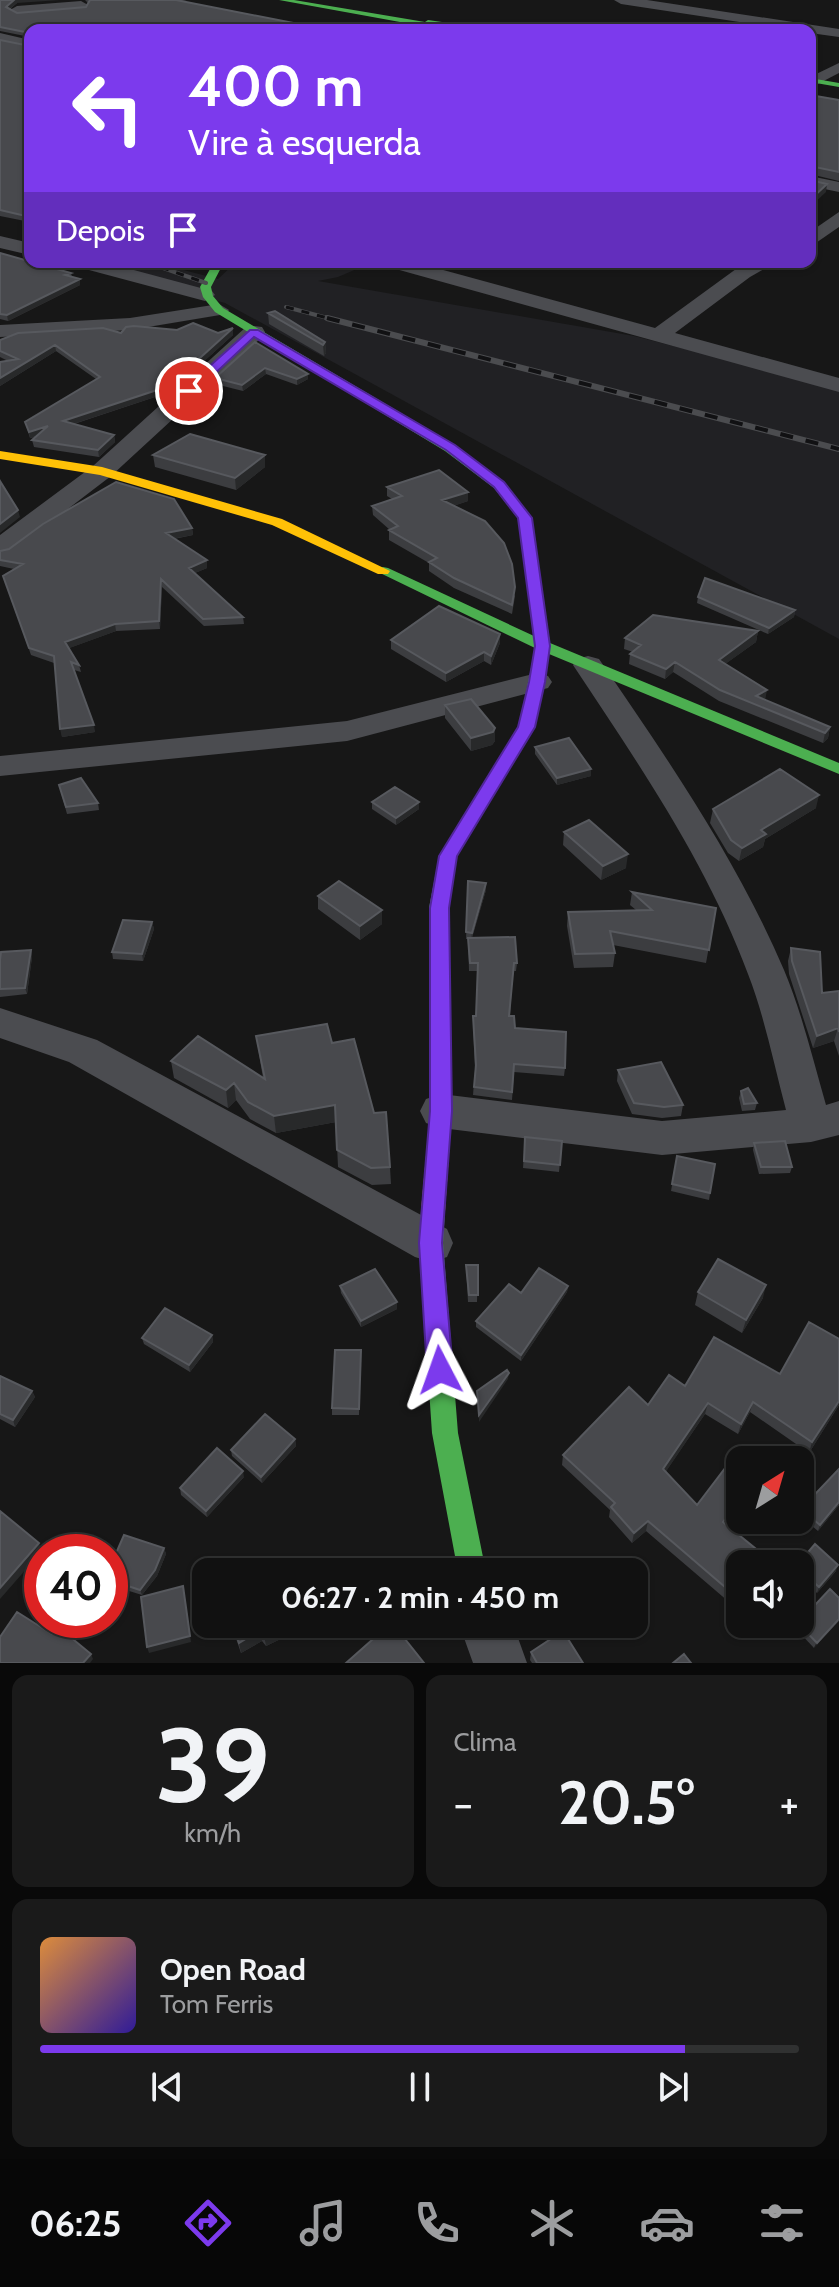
<!DOCTYPE html>
<html lang="pt">
<meta charset="utf-8">
<style>
body{margin:0;font-family:Cabin,sans-serif;background:#1a1a1a;color:#f1f3f6;height:100vh;display:flex;flex-direction:column;font-size:30px;white-space:nowrap}
*{box-sizing:border-box;margin:0}
p{font-size:26px;color:#9c9d9f}
.icon{flex:none;width:44px;height:44px;fill:none;stroke:currentColor;stroke-width:2;stroke-linecap:round;stroke-linejoin:round}
.map{position:relative;height:1663px;overflow:hidden}
.sheet{display:flex;flex-direction:column;gap:12px;padding:12px;background:#090909;flex:1}
.sheet>*{flex:none}
.banner{position:absolute;left:24px;top:24px;width:792px;height:244px;border-radius:16px;box-shadow:0 2px 6px #0004,0 0 0 2px #303131;background:#7c3aed;color:#fff;overflow:hidden}
.needle{width:52px;rotate:37deg}
.tools{position:absolute;left:726px;top:1446px;display:grid;gap:16px}
.tools a{display:grid;place-items:center;width:88px;height:88px;border-radius:16px;background:#111;box-shadow:0 2px 6px #0004,0 0 0 2px #303131;font-size:40px}
.speed{position:absolute;left:24px;top:1534px;display:flex;gap:16px;font-size:40px;font-weight:700;text-align:center}
.speed>*{display:grid;place-content:center;width:104px;height:104px;border-radius:50%;background:#111;box-shadow:0 2px 6px #0004,0 0 0 2px #303131;line-height:1}
.speed .limit{border:12px solid #d22;background:#fff;color:#111}
.pin{position:absolute;display:grid;place-items:center;width:68px;height:68px;color:#fff;margin:-34px;border:4px solid #fff;border-radius:50%;box-shadow:0 2px 8px #0007}
.me{position:absolute;width:88px;margin:-44px;rotate:356deg;stroke-linejoin:round;filter:drop-shadow(0 0 6px #0008)}
.turn{display:flex;align-items:center;gap:28px;height:168px;padding:0 32px;font-size:36px}
.turn .icon{width:104px;height:104px;stroke-width:2.5}
.turn b{display:block;font-size:56px;line-height:68px}
.then{display:flex;align-items:center;height:76px;padding:0 32px;background:#0003;gap:16px;font-size:30px}
.big{font-size:60px;font-weight:700;line-height:1.1}
.sheet .card{flex:1;display:flex;flex-direction:column;justify-content:center;gap:12px;min-width:0;padding:0 28px;border-radius:16px;background:#1a1a1a}
.sheet .dial{align-items:center;gap:0}
.dial b{font-size:104px;line-height:1}
.song{display:flex;align-items:center;gap:24px}
.cover{width:96px;height:96px;border-radius:12px;background:linear-gradient(135deg,hsl(30 70% 55%),hsl(250 70% 35%))}
.played{height:8px;border-radius:4px;background:linear-gradient(90deg,#7c3aed 85%,#303131 85%)}
.keys{display:flex;justify-content:space-around;direction:ltr}
.heat{display:flex;justify-content:space-between;align-items:center;font-size:44px;direction:ltr}
.sheet .tiles{flex:1;display:grid;gap:12px;grid-template-columns:1fr 1fr}
.card:last-child{grid-column:span 2}
.trip{position:absolute;left:192px;top:1558px;width:456px;height:80px;border-radius:16px;background:#111;box-shadow:0 2px 6px #0004,0 0 0 2px #303131;font-weight:700;line-height:80px;text-align:center}
.tab-bar{display:flex;height:128px;justify-content:space-around;align-items:center;background:#070707;color:#9c9d9f}
.tab-bar .icon{width:56px;height:56px}
.tab-bar .selected{color:#7c3aed}
.tab-bar b{font-size:36px;color:#f1f3f6}
.map>svg:first-child{display:block}
.built{fill:#212124}
.lines{fill:none;stroke-linecap:round;stroke-linejoin:round}
.street{fill:#4b4c50;fill-rule:evenodd}
.fast{fill:#4caf50;fill-rule:evenodd}
.slow{fill:#ffc107;fill-rule:evenodd}
.rail-far1-casing{stroke:#4b4c4f;stroke-width:4}
.rail-casing{stroke:#4b4c4f;stroke-width:6}
.rail-far1{stroke:#111113;stroke-width:3;stroke-dasharray:8;stroke-linecap:butt}
.rail{stroke:#111113;stroke-width:4;stroke-dasharray:13;stroke-linecap:butt}
.wall{fill:#3c3d40}
.shaded-wall{fill:#28292a}
.building{fill:#48494d;stroke:#57595e;stroke-width:2}
.route{fill:#7c3aed;stroke:#51269a;stroke-width:2}
</style>
<div class="map">
<svg width="839" height="1663" viewBox="0 0 839 1663">
<rect width="100%" height="100%" fill="#171717"/>
<path class="built" d="M66 262H153L218 279 236 262H358L366 265 338 277 318 281 634 336 839 388V639L225 303Z"/>
<g class="lines">
<path class="street" d="M614 0H647L839 29V37L810 33V30H792L621 4Z
M81 1 88 5 86 8 17 14 10 10 17 6Z
M0 33 30 40V48L0 41Z
M839 63V73L810 88V77Z
M810 176 839 182V192L810 186Z
M839 212V227L810 247V232Z
M0 236 30 243V255L0 248Z
M71 262H104L212 291 215 295 205 301 74 266Z
M382 262H414L655 328 736 269 750 262H776L750 277 675 333 839 378V392L385 266Z
M219 304 229 310 226 314 130 330 0 337V325L130 318Z
M254 326 262 327 265 332 262 337 111 476 9 554 0 556V535L93 466 246 327Z
M588 656 599 659C667 758 736 858 784 970 802 1013 813 1060 826 1105L839 1101V1135L811 1142 662 1155 441 1128 426 1123 420 1111 426 1099 441 1094 662 1121 786 1110C774 1065 765 1018 748 974 707 863 638 763 573 665L577 659Z
M537 673 548 676 552 682 548 688 347 741 0 776V756L347 721Z
M0 1008 97 1040 447 1229 453 1243 447 1257 431 1262 415 1257 69 1062 0 1038Z
M459 1624H513L527 1663H473Z"/>
<path class="fast" d="M279 0H294L425 22 428 20 498 30 455 27 461 30H444Z
M810 78 839 83V87L810 82Z
M214 262H224L211 287 213 296 223 308 455 445 504 482 532 518 550 643 839 763V774L549 654 535 727 457 856 449 908V950L446 955H432L429 950V908L439 856 519 727 535 648 376 571 383 567 388 568 534 636 518 518 494 488 445 451 215 312 203 297 200 287Z
M433 1201 441 1204 445 1211 443 1243 458 1433 486 1572H458L432 1433 419 1243 421 1211 425 1204Z"/>
<path class="slow" d="M0 451 102 467 282 519 390 571 388 574H378L272 525 100 475 0 459Z
M439 943 446 945 449 950 452 1111 445 1211 441 1218 433 1221 425 1218 421 1211 430 1111 429 950 432 945Z"/>
<g class="rail-far1-casing">
<path id="rail-far1" d="M146 262 206 283
M286 307 335 320"/>
</g>
<g class="rail-casing">
<path id="rail" d="M327 318 839 449"/>
</g>
<use href="#rail-far1" class="rail-far1"/>
<use href="#rail" class="rail"/>
</g>
<path class="wall" d="M0 0 17 3 10 9 17 13 86 7 88 3 85 0H187L182 1 319 28V30H30V37L0 31Z
M0 40 30 46V222L0 216Z
M810 95 839 100V181L810 174Z
M0 253 71 273 72 277 80 285 8 321 0 319Z
M268 313 325 342 326 353 324 356 269 324Z
M233 328V335L170 392 74 424 114 435 115 442 99 457 34 447 32 440 36 437 30 438 25 422 96 379 56 351 0 386V362L8 361 0 357V340L177 330 218 333Z
M255 342 308 379 297 385 266 374 243 391 215 384V378Z
M153 455H265V467L236 490 155 467Z
M387 487 468 492V501L453 506 515 596 512 614 454 588 429 571V563L389 540V530H390L373 515 372 506 392 499 387 496Z
M192 528 193 535 174 539 207 568 195 573 243 617 244 624 204 626 162 587 160 629 116 631 69 648 79 665 81 672 74 670 95 732 62 737 54 663 31 655 3 576 14 569 0 566V551Z
M698 597 795 610 794 617 768 634 697 603Z
M758 631 756 642 725 664 766 700 830 727 828 738 823 743 719 701 673 672 665 679 629 664 630 654 633 652 624 649 625 638Z
M500 634V643L491 665 484 661 446 682 391 649V640Z
M445 705 495 728V741L492 745 471 751 445 718Z
M535 747 591 769V776L557 785 535 754Z
M59 785 98 803 99 810 67 814Z
M372 802 419 809 396 825 372 809Z
M816 808 765 839 763 847 739 861 728 853 710 823 713 809Z
M564 832 626 868 601 880 563 845Z
M468 881 486 890 472 938 517 963 516 971H513L510 1016 515 1028 565 1068 564 1076 514 1072 512 1100 473 1095 475 1070 473 1024V1016H476L478 971H469L468 939H466Z
M632 892 716 908 706 963 613 945 615 953 613 967 574 968 567 926 568 912 636 910 630 905Z
M318 896 382 924 360 940 318 909Z
M152 922 154 929 143 961 113 959 112 952Z
M791 948 822 993 839 991V1056L834 1041 813 1048 789 974 788 961Z
M31 950 32 957 27 994 0 997V960Z
M256 1036 332 1043 374 1113 390 1167 391 1184 372 1185 338 1167 336 1122 276 1133 250 1119 236 1100 228 1108 174 1078 171 1061 263 1078Z
M618 1070 683 1105 681 1116 662 1118 632 1114 617 1081Z
M741 1091 757 1103 755 1110 742 1111 739 1098Z
M525 1137 562 1141 559 1172 523 1168Z
M754 1143 792 1167 790 1173 759 1174 753 1150Z
M677 1156 715 1164 709 1200 671 1191Z
M466 1265H478L477 1302H468Z
M340 1286 397 1309 361 1327 341 1293Z
M568 1286 567 1292 521 1361 476 1327V1321L521 1293Z
M698 1292 763 1298 742 1333 695 1305Z
M212 1335 213 1342 190 1372 144 1344 142 1338Z
M839 1339V1405L809 1453 750 1412 738 1434 705 1414 666 1471 697 1505 740 1478V1505L726 1524 740 1564V1587L729 1602 646 1531 632 1543 609 1517 610 1510 562 1465 563 1455 648 1405 685 1386 780 1374Z
M361 1350 359 1415H332V1408Z
M0 1376 32 1391 35 1397 15 1427 0 1419Z
M295 1439 296 1446 262 1483 232 1456 231 1450Z
M839 1469V1505L818 1531 800 1516V1510Z
M244 1477 207 1517 181 1495 180 1488Z
M164 1548 166 1554 157 1576 142 1595 110 1585V1567Z
M800 1564 836 1571 817 1593 800 1578Z
M839 1598 814 1648 796 1629 798 1624H800Z
M231 1624H288L289 1635 266 1646 262 1641 241 1653Z
M531 1652 583 1663H532L530 1660Z"/>
<path class="shaded-wall" d="M14 0H60L17 3 7 11 6 7Z
M827 184 826 192 810 207V200Z
M80 279V285L8 321 7 315Z
M233 328V335L170 392 64 427 63 421Z
M325 342 326 353 324 356 323 345Z
M55 345 56 351 0 386V378Z
M265 368 266 374 243 391 242 385Z
M308 374V379L297 385V379Z
M48 426 49 432 30 438 29 432Z
M114 435 115 442 99 457 98 450Z
M265 455V467L236 490 235 478Z
M468 492V501L441 510 442 500Z
M18 510 20 517 0 533V524Z
M192 528 193 535 166 540V533Z
M207 560V568L190 575 189 568Z
M161 579 162 587 160 629 159 621Z
M795 610 794 617 768 634 769 628Z
M115 624 116 631 67 649 65 642Z
M758 631 756 642 717 670 719 660Z
M500 634V643L491 665V656Z
M484 652V661L446 682V673Z
M675 662 673 672 665 679 666 669Z
M767 690 765 701 756 696Z
M94 725 95 732 62 737 60 729Z
M830 727 828 738 823 743 825 733Z
M495 728V741L492 745 471 751V738Z
M591 769V776L557 785V778Z
M819 795 816 808 765 839 763 847 739 861 742 848 761 830Z
M419 802V809L396 825V818Z
M628 854 626 868 601 880 603 866Z
M486 883V890L471 940 472 933Z
M382 910V924L360 940V926Z
M152 922 154 929 143 961 142 954Z
M31 950 32 957 27 994 25 988Z
M838 1028 834 1041 813 1048 817 1036Z
M234 1083 236 1100 228 1108 226 1090Z
M335 1105 336 1122 276 1133 274 1116Z
M766 1285 763 1298 742 1333 746 1320Z
M568 1286 567 1292 521 1361V1355Z
M397 1302V1309L361 1327V1321Z
M212 1335 213 1342 190 1372 189 1365Z
M509 1373 508 1379 479 1422V1415Z
M32 1391 35 1397 15 1427 13 1420Z
M839 1401V1405L809 1453 812 1442Z
M753 1402 750 1412 738 1434 741 1424Z
M708 1403 705 1414 661 1479 663 1469Z
M295 1439 296 1446 262 1483 261 1477Z
M243 1471 244 1477 207 1517 206 1511Z
M740 1499V1505L720 1531 723 1522Z
M839 1502V1505L818 1531 820 1525Z
M648 1521 646 1531 632 1543 634 1533Z
M39 1543 42 1551 0 1599V1588Z
M164 1548 166 1554 157 1576 142 1595 140 1590Z
M838 1565 836 1571 817 1593 819 1587Z
M740 1582V1587L729 1602 732 1593Z
M183 1586 191 1642 149 1653 147 1647Z
M839 1619V1621L814 1648 817 1643Z
M288 1624 289 1635 266 1646 264 1635Z
M260 1630 262 1641 241 1653 239 1643Z
M91 1654 93 1659 90 1663H83Z"/>
<path class="building" d="M0 0H14L6 7 17 13 86 7 90 0H176L319 28 311 30H30V33L0 27Z
M0 40 30 46V217L0 210Z
M810 95 839 100V172L810 166Z
M810 180 827 184 810 200Z
M0 253 71 273 65 275 80 279 7 315 0 314Z
M275 311 325 342 323 345 268 313Z
M193 323 218 333 233 328 169 386 63 421 114 435 98 450 32 440 48 426 29 432 25 422 100 377 55 345 0 378V362L18 359 0 351V340L18 333 103 328 121 333 126 327 134 326 177 330Z
M255 342 308 374 297 379 265 368 242 385 215 378Z
M190 434 265 455 235 478 153 455Z
M439 470 468 492 442 500 485 521 504 543 512 564 515 587 512 605 454 578 429 562 437 558 389 530 398 526 372 506 402 496 387 487Z
M0 481 18 510 0 524Z
M116 482 174 499 192 528 166 533 207 560 189 568 243 617 203 619 161 579 159 621 115 624 65 642 79 665 71 662 94 725 60 729 54 656 29 648 3 576 23 564 0 560V551L9 549 43 524Z
M705 578 795 610 769 628 698 597Z
M439 606 500 634 491 656 484 652 446 673 391 640Z
M653 615 758 631 719 660 767 690 756 696 830 727 825 733 720 690 675 662 666 669 630 654 641 645 625 638Z
M471 699 495 728 493 732 471 738 445 705Z
M569 738 591 769 557 778 535 747Z
M780 769 819 795 761 830 766 834 742 848 731 840 713 809Z
M81 778 98 803 66 807 59 785Z
M395 787 419 802 396 818 372 802Z
M589 820 628 854 603 866 564 832Z
M339 881 382 910 360 926 318 896Z
M468 881 486 883 472 933 466 932Z
M632 892 716 908 709 950 610 931 615 953 575 954 568 912 652 910Z
M123 920 152 922 142 954 112 952Z
M515 937 517 963H514L509 1016H514L515 1028 566 1032 565 1068 514 1064 512 1092 474 1087 476 1065 473 1016H476L478 963H470L468 938Z
M791 948 820 952 822 993 839 991V1032L838 1028 817 1036 792 961Z
M31 950 25 988 0 989V960L1 952Z
M327 1024 332 1043 354 1039 374 1113 386 1112 390 1167 371 1168 337 1150 335 1105 274 1116 248 1102 234 1083 226 1090 171 1061 198 1036 265 1079 256 1036Z
M661 1062 683 1105 664 1107 634 1103 618 1070Z
M748 1088 757 1103 744 1104 741 1091Z
M525 1137 562 1141 560 1165 524 1161Z
M785 1141 792 1167H761L754 1143Z
M677 1156 715 1164 710 1193 672 1184Z
M718 1259 766 1285 746 1320 698 1292Z
M466 1265H478V1295H469Z
M539 1268 568 1286 521 1355 476 1321 509 1284 521 1293Z
M375 1269 397 1302 361 1321 340 1286Z
M165 1308 212 1335 189 1365 142 1338Z
M809 1322 839 1339V1401L812 1442 753 1402 741 1424 708 1403 663 1469 697 1505 726 1467 740 1478V1499L723 1522 761 1553 753 1564H740V1582L732 1593 648 1521 634 1533 611 1507 615 1503 563 1455 629 1387 648 1405 669 1375 685 1386 714 1337 780 1374Z
M335 1350H361L359 1409 332 1408Z
M507 1370 509 1373 479 1415 477 1391Z
M0 1376 32 1391 13 1420 0 1414Z
M265 1414 295 1439 261 1477 231 1450Z
M217 1448 243 1471 206 1511 180 1488Z
M839 1469V1502L820 1525 801 1509Z
M0 1511 39 1543 0 1588Z
M124 1535 164 1548 155 1570 140 1590 110 1580V1567Z
M815 1544 838 1565 819 1587 800 1570V1564H798Z
M183 1586 190 1636 147 1647 141 1597Z
M830 1589 839 1598V1619L817 1643 799 1624 800 1621Z
M17 1612 52 1634 58 1627 91 1654 83 1663H0V1637Z
M232 1624H287L264 1635 260 1630 239 1643Z
M390 1624H393L424 1663H346Z
M563 1631 583 1663H537L531 1652Z
M684 1654 691 1663H673Z"/>
<path class="route" d="M250 330H258L455 445 504 482 532 518 550 646 545 682 535 727 457 856 449 908 452 1111 442 1243 453 1370 449 1378 440 1382 431 1378 427 1370 419 1243 430 1111V908L439 856 518 727 529 682 535 646 518 518 494 487 446 450 254 337 193 394H184V389Z"/>
</svg>
<div class="tools">
<a><svg class="needle" viewBox="-14 -14 28 28"><path d="M0-13l5 13h-10z" fill="#e53935"/><path d="M0 13l5-13h-10z" fill="#9c9d9f"/></svg></a>
<a><svg class="icon" aria-label="sound" viewBox="0 0 24 24"><path d="M4 9h4l5-4v14l-5-4H4zM17 9q2 3 0 6"/></svg></a>
</div>
<div class="speed"><div class="limit">40</div></div>
<div class="pin" style="left:189px;top:391px;background:#d93025"><svg class="icon" aria-label="arrive" viewBox="0 0 24 24"><path d="M6 21V4h12l-3 4 3 4H6"/></svg></div>
<svg class="me" style="left:440px;top:1370px" viewBox="-20 -20 40 40"><path d="M0-17L14 15 0 8-14 15z" fill="#7c3aed" stroke="#fff" stroke-width="4"/></svg>
<div class="trip">06:27 · 2 min · 450 m</div>
<div class="banner">
<div class="turn"><svg class="icon" aria-label="left" viewBox="0 0 24 24"><path d="M17 20v-9H6M10 6l-5 5 5 5"/></svg><div><b>400 m</b>Vire à esquerda</div></div>
<div class="then">Depois<svg class="icon" aria-label="arrive" viewBox="0 0 24 24"><path d="M6 21V4h12l-3 4 3 4H6"/></svg></div>
</div>
</div>
<section class="sheet">
<div class="tiles">
<div class="card dial"><b>39</b><p>km/h</p></div>
<div class="card"><p>Clima</p>
<div class="heat"><a>−</a><b class="big">20.5°</b><a>+</a></div>
</div>
<div class="card">
<div class="song"><i class="cover"></i><div><b>Open Road</b><p>Tom Ferris</p></div></div>
<div class="played"></div>
<div class="keys"><svg class="icon" aria-label="previous" viewBox="0 0 24 24"><path d="M18 5L8 12l10 7zM5 5v14"/></svg><svg class="icon" aria-label="pause" viewBox="0 0 24 24"><path d="M8 5v14M16 5v14"/></svg><svg class="icon" aria-label="next" viewBox="0 0 24 24"><path d="M6 5l10 7-10 7zM19 5v14"/></svg></div>
</div>
</div>
</section>
<nav class="tab-bar">
<b>06:25</b>
<svg class="icon selected" aria-label="directions" viewBox="0 0 24 24"><path d="M12 3l9 9-9 9-9-9zM9 14v-3h6M13 9l2 2-2 2"/></svg>
<svg class="icon" aria-label="music" viewBox="0 0 24 24"><path d="M9 18V5l10-2v13"/><circle cx="6" cy="18" r="3"/><circle cx="16" cy="16" r="3"/></svg>
<svg class="icon" aria-label="phone" viewBox="0 0 24 24"><path d="M5 4h4l2 5-3 2q2 4 5 5l2-3 5 2v4C11 20 4 13 5 4z"/></svg>
<svg class="icon" aria-label="climate" viewBox="0 0 24 24"><path d="M12 3v18M4 7l16 10M4 17L20 7"/></svg>
<svg class="icon" aria-label="car" viewBox="0 0 24 24"><path d="M5 17H2v-5l4-1 3-4h7l3 4 3 1v5h-3M9 17h6M6 11h13"/><circle cx="7" cy="17" r="2"/><circle cx="17" cy="17" r="2"/></svg>
<svg class="icon" aria-label="filters" viewBox="0 0 24 24"><path d="M4 7h16M4 17h16"/><circle cx="9" cy="7" r="2"/><circle cx="15" cy="17" r="2"/></svg>
</nav>
